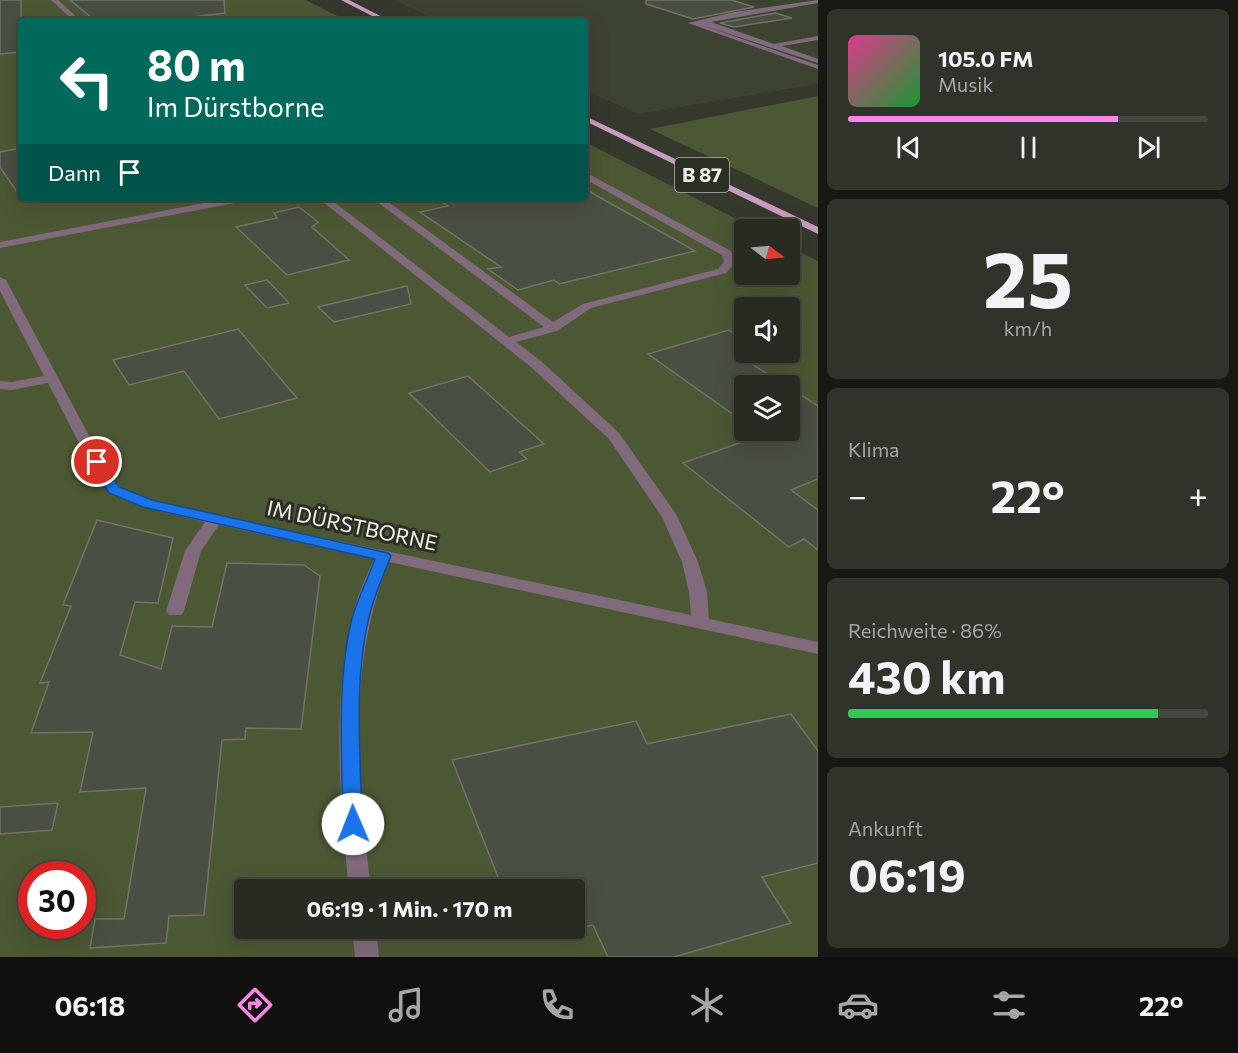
<!DOCTYPE html>
<html lang="de">
<meta charset="utf-8">
<style>
body{margin:0;font-family:Commissioner,sans-serif;background:#30332a;color:#f1f3f6;height:100vh;display:flex;flex-direction:column;font-size:22px;white-space:nowrap}
*{box-sizing:border-box;margin:0}
p{font-size:20px;color:#a5a7a5}
.icon{flex:none;width:33px;height:33px;fill:none;stroke:currentColor;stroke-width:2;stroke-linecap:round;stroke-linejoin:round}
.map{position:relative;flex:1;overflow:hidden}
.side{display:flex;flex-direction:column;gap:9px;padding:9px;background:#161813;width:420px}
.side>*{flex:none}
.top-card{position:absolute;left:18px;top:18px;width:570px;height:183px;border-radius:6px;box-shadow:0 6px 24px #0002,0 0 0 2px #444740;background:#00695c;color:#fff;overflow:hidden}
.needle{width:39px;rotate:106deg}
.tools{position:absolute;left:734px;top:219px;display:grid;gap:12px}
.tools a{display:grid;place-items:center;width:66px;height:66px;border-radius:6px;background:#282b22;box-shadow:0 6px 24px #0002,0 0 0 2px #444740;font-size:30px}
.speed{position:absolute;left:18px;top:861px;display:flex;gap:12px;font-size:30px;font-weight:700;text-align:center}
.speed>*{display:grid;place-content:center;width:78px;height:78px;border-radius:50%;background:#282b22;box-shadow:0 6px 24px #0002,0 0 0 2px #444740;line-height:1}
.speed .limit{border:9px solid #d22;background:#fff;color:#111}
.pin{position:absolute;display:grid;place-items:center;width:51px;height:51px;color:#fff;margin:-26px;border:3px solid #fff;border-radius:50%;box-shadow:0 2px 6px #0007}
.me{position:absolute;width:66px;margin:-33px;rotate:359deg;stroke-linejoin:round;filter:drop-shadow(0 0 4px #0008)}
.turn{display:flex;align-items:center;gap:21px;height:126px;padding:0 30px;font-size:27px}
.turn .icon{width:78px;height:78px;stroke-width:2.5}
.turn b{display:block;font-size:42px;line-height:51px}
.then{display:flex;align-items:center;height:57px;padding:0 30px;background:#0003;gap:12px;font-size:22px}
.big{font-size:45px;font-weight:700;line-height:1.1}
.side .widget{flex:1;display:flex;flex-direction:column;justify-content:center;gap:9px;min-width:0;padding:0 21px;border-radius:9px;background:#30332a}
.side .dial{align-items:center;gap:0}
.dial b{font-size:78px;line-height:1}
.song{display:flex;align-items:center;gap:18px}
.cover{width:72px;height:72px;border-radius:9px;background:linear-gradient(135deg,hsl(330 70% 55%),hsl(130 70% 35%))}
.played{height:6px;border-radius:3px;background:linear-gradient(90deg,#fa87e7 75%,#444740 75%)}
.keys{display:flex;justify-content:space-around;direction:ltr}
.heat{display:flex;justify-content:space-between;align-items:center;font-size:33px;direction:ltr}
.charge{height:9px;border-radius:4px;background:linear-gradient(90deg,#34c759 86%,#444740 0)}
.trip{position:absolute;left:234px;top:879px;width:351px;height:60px;border-radius:6px;background:#282b22;box-shadow:0 6px 24px #0002,0 0 0 2px #444740;font-weight:700;line-height:60px;text-align:center}
.dock{display:flex;height:96px;justify-content:space-around;align-items:center;background:#10110e;color:#a5a7a5}
.dock .icon{width:42px;height:42px}
.dock .active{color:#fa87e7}
.dock b{font-size:27px;color:#f1f3f6}
main{display:flex;flex:1;min-height:0}
.map>svg:first-child{display:block}
.built{fill:#3d4331}
.green{fill:#4c5834;fill-rule:evenodd}
.building{fill:#4a4f43;stroke:#707467;stroke-width:1.5}
.lines{fill:none;stroke-linecap:round;stroke-linejoin:round}
.minor{fill:#816a7c;fill-rule:evenodd}
.major{fill:#c99cbf;fill-rule:evenodd}
.route{fill:#1a73e8;stroke:#114b97;stroke-width:1.5}
.labels{text-anchor:middle;stroke-width:6;stroke-linejoin:round;paint-order:stroke}
.shield{fill:#2b2f23;stroke:#b3b6ad;stroke-width:1.5}
.shield-label{font-size:20px;font-weight:bold;fill:#edf0e8}
.street-label{font-size:21px;fill:#edf0e8;stroke:#2b2f23}
</style>
<main>
<div class="map">
<svg width="818" height="957" viewBox="0 0 818 957">
<rect width="100%" height="100%" fill="#35392d"/>
<path class="built" d="M394 0H818V84L638 114 585 90V21H439Z"/>
<path class="green" d="M0 0H306L347 21H21V198H585V142L756 229 744 230V274H789V247L818 261V957H0ZM744 308H789V352H744ZM744 386H789V430H744ZM32 874H82V926H32ZM244 890H574V928H244Z
M818 96V208L650 129Z"/>
<path class="building" d="M0 0H21V52L0 54Z
M70 0H224L225 13 160 21H96Z
M646 0H732L754 7 693 19 646 4Z
M775 13 792 18 734 27 720 23Z
M21 148V198L0 167V152Z
M585 189 695 251 559 284 554 280 518 290 488 269 501 267 420 212 448 206 436 198H585Z
M299 207 318 222 312 227 349 260 287 275 236 227 277 218 274 213Z
M267 280 289 303 267 308 245 285Z
M407 286 411 304 334 322 318 307Z
M238 329 297 398 219 419 184 371 129 385 113 360Z
M729 330 744 340V359L786 386H744V422L648 354Z
M468 376 544 444 519 452 527 459 490 472 409 393Z
M789 387 818 406V479L791 490 818 510V550L804 539 789 547 683 463 776 430H789Z
M97 520 173 538 158 603 135 602 120 655 161 669 172 626 212 627 227 563 304 565 320 576 301 729 246 728 245 739 222 740 204 915 169 916 166 943 90 948 95 919H124L146 788 80 792 93 732 31 733 49 682 40 683 71 606 63 605Z
M791 714 818 751V863L762 877 791 923 674 957H608L593 925 574 929V890H503L452 760 636 721 647 744Z
M58 803 52 830 0 834V807Z"/>
<g class="lines">
<path class="minor" d="M51 0H58L81 21H74Z
M818 0V3L711 22 774 44 818 36V40L782 46 818 59V63L699 24 818 65V69L688 23 734 12Z
M585 172 731 251 735 263 726 273 591 308 557 331 516 342 541 361 619 433 676 514 698 562 707 592 709 619 818 642V654L389 562C346 668 358 779 371 890H349C340 799 331 705 353 615 357 596 366 577 374 559L219 525 201 551 184 611 181 615H169L166 611 185 551 205 522 143 507 109 493 81 447 48 383 11 390 0 389V381L11 382 44 376 0 291V277L6 280 95 447 120 487 153 500 257 524 691 615 689 592 682 562 662 517 609 439 531 367 318 198H329L509 337 544 327 372 198H383L553 322 583 304 718 269 724 262 722 255 585 179Z
M230 198H250L245 201 0 248V242Z
M352 928H376L379 957H355Z"/>
<path class="major" d="M341 0H349L390 21H382Z
M585 116 818 227V234L585 121Z"/>
</g>
<path class="route" d="M97 458 101 459 119 487 152 500 388 553 391 556C383 576 374 596 369 617 353 683 361 756 362 824L360 829 353 832 346 829 343 824C342 760 336 676 353 615 359 596 368 578 375 559L143 507 109 493 90 462Z"/>
<g class="labels">
<rect class="shield" x="675" y="158" width="54" height="34" rx="4.5"/>
<g class="shield-label">
<text x="702" y="182">B 87</text>
</g>
<g class="street-label">
<text transform="translate(352 526) rotate(12)" y="7">IM DÜRSTBORNE</text>
</g>
</g>
</svg>
<div class="tools">
<a><svg class="needle" viewBox="-14 -14 28 28"><path d="M0-13l5 13h-10z" fill="#e53935"/><path d="M0 13l5-13h-10z" fill="#a5a7a5"/></svg></a>
<a><svg class="icon" aria-label="sound" viewBox="0 0 24 24"><path d="M4 9h4l5-4v14l-5-4H4zM17 9q2 3 0 6"/></svg></a>
<a><svg class="icon" aria-label="layers" viewBox="0 0 24 24"><path d="M12 4l9 5-9 5-9-5zM3 14l9 5 9-5"/></svg></a>
</div>
<div class="speed"><div class="limit">30</div></div>
<div class="pin" style="left:97px;top:462px;background:#d93025"><svg class="icon" aria-label="arrive" viewBox="0 0 24 24"><path d="M6 21V4h12l-3 4 3 4H6"/></svg></div>
<svg class="me" style="left:353px;top:824px" viewBox="-20 -20 40 40"><circle r="19" fill="#fff"/><path d="M0-13L10 11 0 6-10 11z" fill="#1a73e8"/></svg>
<div class="trip">06:19 · 1 Min. · 170 m</div>
<div class="top-card">
<div class="turn"><svg class="icon" aria-label="left" viewBox="0 0 24 24"><path d="M17 20v-9H6M10 6l-5 5 5 5"/></svg><div><b>80 m</b>Im Dürstborne</div></div>
<div class="then">Dann<svg class="icon" aria-label="arrive" viewBox="0 0 24 24"><path d="M6 21V4h12l-3 4 3 4H6"/></svg></div>
</div>
</div>
<section class="side">
<div class="widget">
<div class="song"><i class="cover"></i><div><b>105.0 FM</b><p>Musik</p></div></div>
<div class="played"></div>
<div class="keys"><svg class="icon" aria-label="previous" viewBox="0 0 24 24"><path d="M18 5L8 12l10 7zM5 5v14"/></svg><svg class="icon" aria-label="pause" viewBox="0 0 24 24"><path d="M8 5v14M16 5v14"/></svg><svg class="icon" aria-label="next" viewBox="0 0 24 24"><path d="M6 5l10 7-10 7zM19 5v14"/></svg></div>
</div>
<div class="widget dial"><b>25</b><p>km/h</p></div>
<div class="widget"><p>Klima</p>
<div class="heat"><a>−</a><b class="big">22°</b><a>+</a></div>
</div>
<div class="widget"><p>Reichweite · 86%</p><b class="big">430 km</b><div class="charge"></div></div>
<div class="widget"><p>Ankunft</p><b class="big">06:19</b></div>
</section>
</main>
<nav class="dock">
<b>06:18</b>
<svg class="icon active" aria-label="directions" viewBox="0 0 24 24"><path d="M12 3l9 9-9 9-9-9zM9 14v-3h6M13 9l2 2-2 2"/></svg>
<svg class="icon" aria-label="music" viewBox="0 0 24 24"><path d="M9 18V5l10-2v13"/><circle cx="6" cy="18" r="3"/><circle cx="16" cy="16" r="3"/></svg>
<svg class="icon" aria-label="phone" viewBox="0 0 24 24"><path d="M5 4h4l2 5-3 2q2 4 5 5l2-3 5 2v4C11 20 4 13 5 4z"/></svg>
<svg class="icon" aria-label="climate" viewBox="0 0 24 24"><path d="M12 3v18M4 7l16 10M4 17L20 7"/></svg>
<svg class="icon" aria-label="car" viewBox="0 0 24 24"><path d="M5 17H2v-5l4-1 3-4h7l3 4 3 1v5h-3M9 17h6M6 11h13"/><circle cx="7" cy="17" r="2"/><circle cx="17" cy="17" r="2"/></svg>
<svg class="icon" aria-label="filters" viewBox="0 0 24 24"><path d="M4 7h16M4 17h16"/><circle cx="9" cy="7" r="2"/><circle cx="15" cy="17" r="2"/></svg>
<b>22°</b>
</nav>
